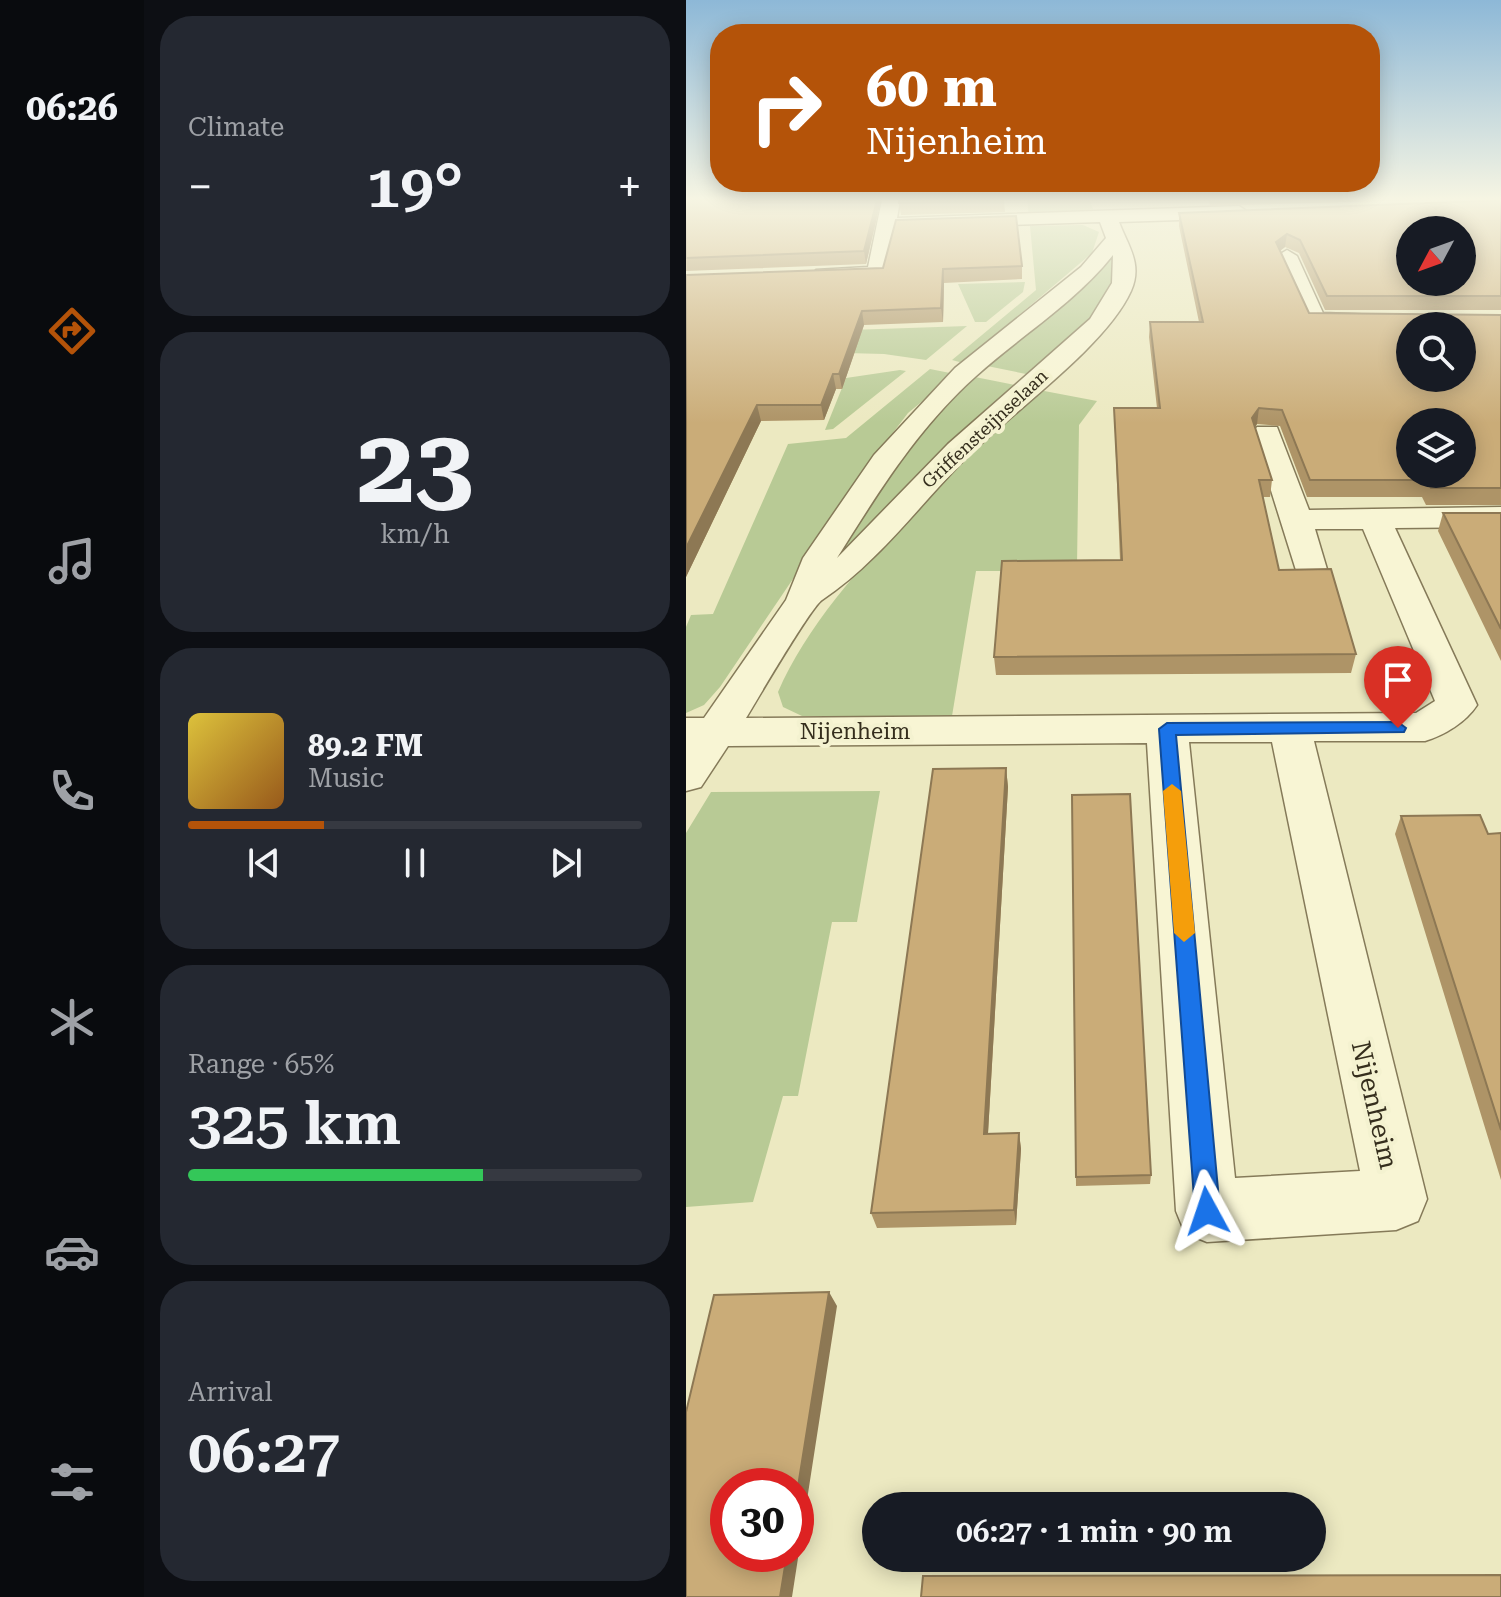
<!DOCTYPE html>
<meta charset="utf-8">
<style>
body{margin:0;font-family:"Roboto Serif",serif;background:#242831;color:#f1f3f6;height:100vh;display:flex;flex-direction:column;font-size:30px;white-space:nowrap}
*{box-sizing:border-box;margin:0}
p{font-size:26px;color:#9ea1a6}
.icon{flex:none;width:44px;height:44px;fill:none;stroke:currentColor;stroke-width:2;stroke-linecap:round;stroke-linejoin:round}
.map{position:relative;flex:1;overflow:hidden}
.sheet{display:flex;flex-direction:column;gap:16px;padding:16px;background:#0d0f14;width:542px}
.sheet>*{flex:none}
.guide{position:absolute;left:24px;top:24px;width:670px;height:168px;border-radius:32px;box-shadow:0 4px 20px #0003;background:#b45309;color:#fff;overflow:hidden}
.needle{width:52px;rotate:229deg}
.buttons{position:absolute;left:710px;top:216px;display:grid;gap:16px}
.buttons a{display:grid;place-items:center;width:80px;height:80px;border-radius:50%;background:#171b24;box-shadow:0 4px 20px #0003;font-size:40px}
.speed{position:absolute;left:24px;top:1468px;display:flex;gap:16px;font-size:40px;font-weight:700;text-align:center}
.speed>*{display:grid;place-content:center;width:104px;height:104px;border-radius:50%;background:#171b24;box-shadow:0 4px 20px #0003;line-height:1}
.speed .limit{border:12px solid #d22;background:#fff;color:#111}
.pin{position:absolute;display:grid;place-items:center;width:68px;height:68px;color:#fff;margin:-82px -34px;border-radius:50% 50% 50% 0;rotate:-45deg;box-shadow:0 0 8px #0007}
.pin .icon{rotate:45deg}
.me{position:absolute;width:88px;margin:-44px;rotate:355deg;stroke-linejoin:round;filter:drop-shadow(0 0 6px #0008)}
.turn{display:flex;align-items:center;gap:28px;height:168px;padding:0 24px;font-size:36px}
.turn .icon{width:104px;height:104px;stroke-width:2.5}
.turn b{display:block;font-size:56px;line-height:68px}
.big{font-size:60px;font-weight:600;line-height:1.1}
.sheet .tile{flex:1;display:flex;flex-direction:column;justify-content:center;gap:12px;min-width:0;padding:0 28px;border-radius:32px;background:#242831}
.sheet .dial{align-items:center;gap:0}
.dial b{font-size:104px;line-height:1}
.song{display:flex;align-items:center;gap:24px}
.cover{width:96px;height:96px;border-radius:12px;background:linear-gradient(135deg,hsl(50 70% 55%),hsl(30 70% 35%))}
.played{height:8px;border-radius:4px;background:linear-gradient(90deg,#b45309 30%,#363941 30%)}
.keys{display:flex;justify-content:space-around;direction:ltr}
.heat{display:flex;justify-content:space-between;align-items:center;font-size:44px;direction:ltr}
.charge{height:12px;border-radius:6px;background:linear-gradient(90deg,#34c759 65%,#363941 0)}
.trip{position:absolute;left:176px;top:1492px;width:464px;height:80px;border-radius:40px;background:#171b24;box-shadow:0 4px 20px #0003;font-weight:600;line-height:80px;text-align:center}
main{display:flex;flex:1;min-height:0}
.menu{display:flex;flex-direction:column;width:144px;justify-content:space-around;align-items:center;background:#090b0e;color:#9ea1a6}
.menu .icon{width:56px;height:56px}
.menu .on{color:#b45309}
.menu b{font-size:36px;color:#f1f3f6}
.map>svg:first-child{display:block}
.green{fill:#b8ca95}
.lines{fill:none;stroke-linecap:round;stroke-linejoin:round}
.street-casing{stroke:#857a59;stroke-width:3}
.street{fill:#f8f5d4;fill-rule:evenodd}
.wall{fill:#ae9467}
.shaded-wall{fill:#8d7854}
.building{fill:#caac78;stroke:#8d7854;stroke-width:2;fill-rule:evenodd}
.route{fill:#1a73e8;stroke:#114b97;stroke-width:2}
.slow{fill:#f59e0b}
.labels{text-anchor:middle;stroke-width:8;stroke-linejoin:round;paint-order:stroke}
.far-street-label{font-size:18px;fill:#352e1d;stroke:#f4f2d0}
.street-label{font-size:22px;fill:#352e1d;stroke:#f4f2d0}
.near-street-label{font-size:26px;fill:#352e1d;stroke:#f4f2d0}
</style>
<main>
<nav class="menu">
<b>06:26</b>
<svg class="icon on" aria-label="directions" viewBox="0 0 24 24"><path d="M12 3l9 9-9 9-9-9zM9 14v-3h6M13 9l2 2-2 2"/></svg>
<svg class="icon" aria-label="music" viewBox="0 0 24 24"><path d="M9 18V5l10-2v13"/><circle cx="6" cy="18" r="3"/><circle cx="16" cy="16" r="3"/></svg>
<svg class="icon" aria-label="phone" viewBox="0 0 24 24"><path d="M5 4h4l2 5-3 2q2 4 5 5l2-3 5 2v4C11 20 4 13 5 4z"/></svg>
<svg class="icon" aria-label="climate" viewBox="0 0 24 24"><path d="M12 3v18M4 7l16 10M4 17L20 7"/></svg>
<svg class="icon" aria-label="car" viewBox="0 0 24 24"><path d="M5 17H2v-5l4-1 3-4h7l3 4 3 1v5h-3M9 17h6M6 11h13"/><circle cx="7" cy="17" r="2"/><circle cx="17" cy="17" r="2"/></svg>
<svg class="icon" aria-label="filters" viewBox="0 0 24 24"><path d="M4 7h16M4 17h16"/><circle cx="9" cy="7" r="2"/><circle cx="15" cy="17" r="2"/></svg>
</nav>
<section class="sheet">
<div class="tile"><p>Climate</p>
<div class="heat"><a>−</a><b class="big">19°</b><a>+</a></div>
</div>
<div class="tile dial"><b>23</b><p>km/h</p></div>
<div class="tile">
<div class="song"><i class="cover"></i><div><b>89.2 FM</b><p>Music</p></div></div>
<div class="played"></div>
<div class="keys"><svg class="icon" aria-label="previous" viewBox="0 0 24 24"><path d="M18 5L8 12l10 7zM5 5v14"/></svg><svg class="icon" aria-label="pause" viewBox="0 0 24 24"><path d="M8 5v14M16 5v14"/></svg><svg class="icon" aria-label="next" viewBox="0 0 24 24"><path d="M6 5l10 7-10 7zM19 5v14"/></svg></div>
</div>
<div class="tile"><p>Range · 65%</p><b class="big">325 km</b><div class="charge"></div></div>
<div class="tile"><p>Arrival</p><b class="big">06:27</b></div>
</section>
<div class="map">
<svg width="815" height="1597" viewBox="0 0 815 1597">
<rect width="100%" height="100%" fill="#ece9c1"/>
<path class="green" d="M341 200H404L407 209 343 216Z
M397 225 413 232 406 253 277 363 266 360 350 290 344 226Z
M424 254H430C437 306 375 343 340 374L301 366 413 271Z
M339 282 337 292 300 322H289L272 284Z
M281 326 240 360 198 354 122 352 75 333Z
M244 369 269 374 222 413 196 447 34 687 18 705 0 713V627L5 615 27 614 102 444 160 438Z
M214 370 220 371 147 429 139 430 160 378Z
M289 377 329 385 226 479 164 548 155 547 230 437Z
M353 390 411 401 393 425 391 566 382 571H290L266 716H116L97 707 92 692C139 583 268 473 353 390Z
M194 791 171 922H146L112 1096H97L67 1202 0 1207V833L25 792Z"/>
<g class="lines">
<g class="street-casing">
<path id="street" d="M196 200H214L211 218 553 206 562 212 553 218 433 222C442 246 457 264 445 291 421 345 328 411 283 455 234 504 193 562 136 600 125 607 71 700 60 718L730 713 749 701 677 529H629L643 576 638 583 626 586 614 583 567 433 571 427H591L623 510 815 507V527L709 528 791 705C780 722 759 735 739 741H628L741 1199 732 1221 710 1230 521 1242 499 1233 490 1211 461 743 42 746 15 787 0 791V718H18L100 600 117 558 188 455 269 368 395 267 420 238 414 222 209 229 199 278 130 280 127 275 130 270 182 267ZM427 255 426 283 404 319 262 444 151 558C191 494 232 428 289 377 334 336 389 303 427 255ZM503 742H586L674 1171 549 1178Z
M601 250 611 256 637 313 689 315 693 320 689 325H621L591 256Z"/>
</g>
<use href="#street" class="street"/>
</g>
<path class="wall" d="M0 200H195L180 264 0 271Z
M318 200 319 212 215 215 213 203Z
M523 200H727L524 206Z
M815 200V310H639L613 253 599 247 594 251 623 313 815 315V505H740L736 497H621L594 426 571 424 569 427 586 480 584 497H577L593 570 670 654 665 673 310 675 308 657 434 560 428 408H471L463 337 464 322H513L493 226V213Z
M336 266V279L258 283 257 322 178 325 156 389H150L138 420 75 421 0 577V275Z
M757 513H815V661L752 531Z
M320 768 322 787 302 1134 333 1133 335 1149 330 1225 191 1228 185 1213Z
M386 795 465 1175 464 1184 390 1186Z
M715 816 802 834 815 833V1180L709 834Z"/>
<path class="shaded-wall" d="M191 200H195L180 264 178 251Z
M601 234 599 247 588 255 590 242Z
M257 269 258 283 257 322 255 308Z
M176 311 178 325 156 389 153 374Z
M147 374 150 389 138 420 135 405Z
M71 405 75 421 0 577V548Z
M573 408 571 424 564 434 566 418Z
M320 768 322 787 301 1150 298 1134Z
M333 1133 335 1149 330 1225 328 1210Z
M143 1292 151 1306 106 1597H94L101 1554H110V1499Z"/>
<path class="building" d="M0 200H191L178 251 0 258Z
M213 200H318L213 203Z
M815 200V296H641L614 240 601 234 590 242 623 313 815 315V488H745L740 480H624L596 410 573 408 566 418 586 480H573L593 570 645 569 670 654 308 657 316 561 436 560 428 408H474L464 322H517L493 213ZM724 230H776V282H724ZM724 326H776V378H724ZM724 422H776V474H724Z
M330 216 336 266 257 269 255 308 176 311 153 374H147L135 405H71L0 548V275L197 268 210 220Z
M757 513H815V629Z
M320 768 298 1134 333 1133 328 1210 185 1213 247 769Z
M444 794 465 1175 390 1177 386 795Z
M794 815 802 834 815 833V1130L715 816Z
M143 1292 110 1499V1486H42V1554H101L94 1597H0V1412L28 1295Z
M815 1575V1597H235L237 1576Z"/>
<linearGradient id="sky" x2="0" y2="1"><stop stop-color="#8db8d7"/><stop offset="0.47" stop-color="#f6f5e3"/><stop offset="1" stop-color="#f6f5e3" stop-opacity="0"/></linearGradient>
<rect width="815" height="423" fill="url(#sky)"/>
<path class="route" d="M712 722 720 728 718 732 490 735 534 1211 530 1220 521 1224 512 1220 509 1211 473 729 481 723Z"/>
<path class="slow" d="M486 784 495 791 509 933 498 942 488 933 477 791Z"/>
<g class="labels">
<g class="far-street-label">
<text transform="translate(299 429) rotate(-43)" y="6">Griffensteijnselaan</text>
</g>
<g class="street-label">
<text x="169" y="739">Nijenheim</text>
</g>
<g class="near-street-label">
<text transform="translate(689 1105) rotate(77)" y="9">Nijenheim</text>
</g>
</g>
</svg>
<div class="buttons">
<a><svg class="needle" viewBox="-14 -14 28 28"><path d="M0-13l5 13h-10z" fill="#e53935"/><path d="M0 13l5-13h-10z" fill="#9ea1a6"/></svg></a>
<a><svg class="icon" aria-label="search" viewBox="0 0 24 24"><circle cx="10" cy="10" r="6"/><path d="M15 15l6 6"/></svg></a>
<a><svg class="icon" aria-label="layers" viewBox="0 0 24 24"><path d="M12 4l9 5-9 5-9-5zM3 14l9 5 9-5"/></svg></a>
</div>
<div class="speed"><div class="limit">30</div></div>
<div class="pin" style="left:712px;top:728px;background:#d93025"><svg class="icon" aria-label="arrive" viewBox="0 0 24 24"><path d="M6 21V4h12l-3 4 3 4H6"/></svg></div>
<svg class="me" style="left:521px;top:1211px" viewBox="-20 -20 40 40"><path d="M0-17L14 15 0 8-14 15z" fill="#1a73e8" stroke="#fff" stroke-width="4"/></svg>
<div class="trip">06:27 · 1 min · 90 m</div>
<div class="guide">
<div class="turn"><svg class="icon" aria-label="right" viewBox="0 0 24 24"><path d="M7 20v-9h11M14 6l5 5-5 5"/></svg><div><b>60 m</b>Nijenheim</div></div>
</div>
</div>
</main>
